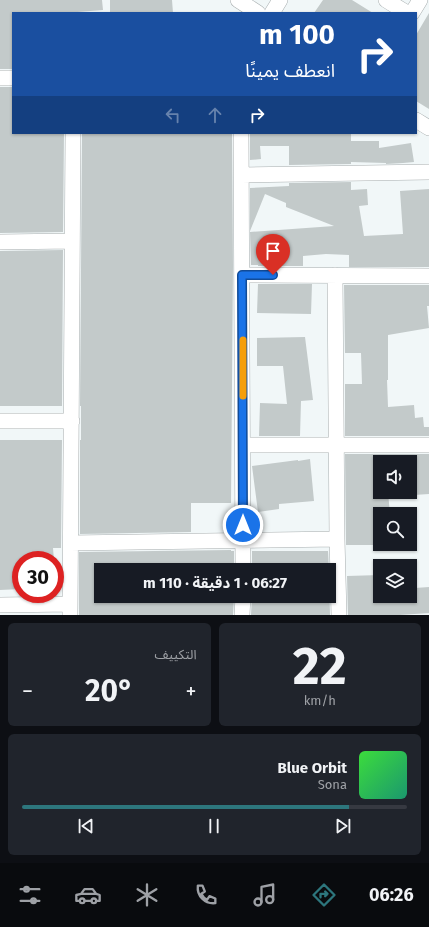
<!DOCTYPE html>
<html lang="ar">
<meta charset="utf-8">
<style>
body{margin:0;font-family:"Fira Sans","Noto Sans Arabic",sans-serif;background:#20242c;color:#f1f3f6;direction:rtl;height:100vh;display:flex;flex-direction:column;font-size:15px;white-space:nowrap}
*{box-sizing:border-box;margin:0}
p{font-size:13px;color:#9ea1a6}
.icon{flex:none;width:22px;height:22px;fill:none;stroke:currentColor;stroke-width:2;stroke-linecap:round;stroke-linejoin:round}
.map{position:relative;height:615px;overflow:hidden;direction:ltr}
.sheet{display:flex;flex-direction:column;gap:8px;padding:8px;background:#0d0f14;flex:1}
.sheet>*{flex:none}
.hud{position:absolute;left:12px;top:12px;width:405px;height:122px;border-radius:0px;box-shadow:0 1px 3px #0004;direction:rtl;background:#1a4fa0;color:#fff;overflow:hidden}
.buttons{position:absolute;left:373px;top:455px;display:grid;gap:8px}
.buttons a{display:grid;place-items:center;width:44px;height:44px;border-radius:0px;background:#171b24;box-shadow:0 1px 3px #0004;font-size:20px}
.speed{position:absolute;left:12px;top:551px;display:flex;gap:8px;font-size:20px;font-weight:700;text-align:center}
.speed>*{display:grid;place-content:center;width:52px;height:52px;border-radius:50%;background:#171b24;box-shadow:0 1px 3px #0004;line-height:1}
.speed .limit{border:6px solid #d22;background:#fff;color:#111}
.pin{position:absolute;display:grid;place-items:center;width:34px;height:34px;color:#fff;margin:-41px -17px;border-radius:50% 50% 50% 0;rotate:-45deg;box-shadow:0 0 4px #0007}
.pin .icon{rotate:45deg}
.me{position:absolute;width:44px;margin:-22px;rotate:0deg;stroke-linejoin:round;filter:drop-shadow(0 0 3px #0008)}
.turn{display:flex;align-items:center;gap:14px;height:84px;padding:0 16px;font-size:18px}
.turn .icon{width:52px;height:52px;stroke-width:2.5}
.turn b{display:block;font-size:28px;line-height:34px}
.lanes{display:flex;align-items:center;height:38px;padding:0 16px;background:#0003;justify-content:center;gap:20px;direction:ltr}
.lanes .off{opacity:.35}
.big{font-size:30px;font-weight:700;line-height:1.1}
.sheet .card{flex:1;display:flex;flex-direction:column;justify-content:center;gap:6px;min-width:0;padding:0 14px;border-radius:6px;background:#20242c}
.sheet .dial{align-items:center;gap:0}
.dial b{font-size:52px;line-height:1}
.song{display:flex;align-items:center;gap:12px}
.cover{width:48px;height:48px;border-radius:6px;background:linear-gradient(135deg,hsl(120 70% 55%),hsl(160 70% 35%))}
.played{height:4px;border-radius:2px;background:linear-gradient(90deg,#2d767d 85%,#363941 85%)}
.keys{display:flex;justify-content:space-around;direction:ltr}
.heat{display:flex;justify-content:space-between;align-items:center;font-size:22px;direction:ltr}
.sheet .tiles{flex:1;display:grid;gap:8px;grid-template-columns:1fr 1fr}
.card:last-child{grid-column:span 2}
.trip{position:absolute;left:94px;top:563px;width:242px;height:40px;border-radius:0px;background:#171b24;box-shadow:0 1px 3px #0004;font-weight:700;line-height:40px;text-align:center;direction:rtl}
.tab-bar{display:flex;height:64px;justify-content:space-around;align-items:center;background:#090b0e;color:#9ea1a6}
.tab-bar .icon{width:28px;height:28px}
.tab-bar .current{color:#2d767d}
.tab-bar b{font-size:18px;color:#f1f3f6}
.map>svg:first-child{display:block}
.building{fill:#c3caca}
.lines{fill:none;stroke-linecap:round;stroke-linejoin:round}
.street-casing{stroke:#a8aeaf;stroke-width:16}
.street{stroke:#fff;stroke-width:15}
.route-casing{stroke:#114b97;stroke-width:10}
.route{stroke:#1a73e8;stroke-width:7}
.slow{stroke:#f59e0b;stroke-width:7}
</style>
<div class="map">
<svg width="429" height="615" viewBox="0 0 429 615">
<rect width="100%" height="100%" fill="#f1f7f8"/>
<path class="building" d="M0 0H102L103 10 65 13H13V69H0Z
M110 0H172L173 13H110Z
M323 0H352L373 13H314Z
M429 13V109L416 101V35Z
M0 87H13V133H64L63 232 0 233Z
M82 133H232L233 266 231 503H191V532L80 534V440H81V406H80Z
M250 133H351V141H379V148L411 143 414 162 403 163 386 164V163L351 162V164L289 165V146H260L261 159 250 160Z
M351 182V190L367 189 368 205 359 206 364 236 403 234 400 191 429 189V267H349V255L326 254 303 256V266H258V265H251L250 232 334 226 286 207V203L265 194 250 231V188L289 186V183Z
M63 250 62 406H0V251Z
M258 284H312L311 314 257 313Z
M344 285H429V306H427L429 328 388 335V380H387L388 407 414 405 415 418 423 417 424 427H429V436H345V384H362L361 353H345Z
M305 337 313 400 301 401 300 436H259L260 403 287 404 283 366H257V338Z
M0 440H62L61 548H53L54 560H21V589L0 590Z
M345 454H429V494L414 495 412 462H380V492H388L390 514H380V545H346Z
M310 459 314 501 279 504V509L258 512 252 466 298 460V461Z
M231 550V551H234V570H101V596H234L233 615H79V552Z
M252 551H328L329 570H252Z
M380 575V596H416L415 588 429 587V613L400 615H348L347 576Z
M329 577 330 615H251L252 596H329Z"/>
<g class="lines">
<g class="street-casing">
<path id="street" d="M238 0 258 13
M386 0 407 13
M272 13 280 0
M412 13 420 0
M0 78H13
M416 120 429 128
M241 133 243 570
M242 175 429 172
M0 242 72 241
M242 275 429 276
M335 275 337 539 339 615
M0 421H72
M243 445H429
M71 543 337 539
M0 605 70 604
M70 615 73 133
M242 615 243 596"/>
</g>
<use href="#street" class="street"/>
</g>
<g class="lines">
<g class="route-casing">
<path id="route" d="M243 525 242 275H273"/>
</g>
<use href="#route" class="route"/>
<path class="slow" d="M243 340V396"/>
</g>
</svg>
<div class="buttons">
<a><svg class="icon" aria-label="sound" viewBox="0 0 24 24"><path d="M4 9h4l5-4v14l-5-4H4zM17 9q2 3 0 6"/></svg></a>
<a><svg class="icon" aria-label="search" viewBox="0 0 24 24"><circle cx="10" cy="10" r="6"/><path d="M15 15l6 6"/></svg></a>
<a><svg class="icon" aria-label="layers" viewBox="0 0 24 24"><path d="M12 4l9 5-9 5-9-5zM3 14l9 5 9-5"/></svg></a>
</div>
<div class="speed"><div class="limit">30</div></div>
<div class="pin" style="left:273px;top:275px;background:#d93025"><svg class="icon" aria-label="arrive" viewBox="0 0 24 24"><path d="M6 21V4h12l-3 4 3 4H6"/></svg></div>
<svg class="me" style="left:243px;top:525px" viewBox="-20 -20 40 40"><circle r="17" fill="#1a73e8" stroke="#fff" stroke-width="3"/><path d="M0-11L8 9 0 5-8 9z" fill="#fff"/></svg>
<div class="trip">06:27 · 1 دقيقة · 110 m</div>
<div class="hud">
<div class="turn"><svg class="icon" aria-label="right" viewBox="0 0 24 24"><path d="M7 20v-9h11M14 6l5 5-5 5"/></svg><div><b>100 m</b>انعطف يمينًا</div></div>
<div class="lanes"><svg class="icon off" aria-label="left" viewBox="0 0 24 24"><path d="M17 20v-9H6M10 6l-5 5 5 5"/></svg><svg class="icon off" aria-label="ahead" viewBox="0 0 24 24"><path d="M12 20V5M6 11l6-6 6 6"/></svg><svg class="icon" aria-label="right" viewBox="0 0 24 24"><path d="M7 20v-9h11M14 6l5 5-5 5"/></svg></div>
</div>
</div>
<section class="sheet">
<div class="tiles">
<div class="card dial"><b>22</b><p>km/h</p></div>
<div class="card"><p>التكييف</p>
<div class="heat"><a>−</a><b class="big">20°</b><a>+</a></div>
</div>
<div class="card">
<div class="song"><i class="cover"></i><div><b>Blue Orbit</b><p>Sona</p></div></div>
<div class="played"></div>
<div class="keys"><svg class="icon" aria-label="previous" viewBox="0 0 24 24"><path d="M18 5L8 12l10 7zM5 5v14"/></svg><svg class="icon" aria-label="pause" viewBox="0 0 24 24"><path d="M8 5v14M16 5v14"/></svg><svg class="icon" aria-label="next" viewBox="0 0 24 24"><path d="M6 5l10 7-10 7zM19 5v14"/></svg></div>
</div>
</div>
</section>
<nav class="tab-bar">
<b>06:26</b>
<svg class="icon current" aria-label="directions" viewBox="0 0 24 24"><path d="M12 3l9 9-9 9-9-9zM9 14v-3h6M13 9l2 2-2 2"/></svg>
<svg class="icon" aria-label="music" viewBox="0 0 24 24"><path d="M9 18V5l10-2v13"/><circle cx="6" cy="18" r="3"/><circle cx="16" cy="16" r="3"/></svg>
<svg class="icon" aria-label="phone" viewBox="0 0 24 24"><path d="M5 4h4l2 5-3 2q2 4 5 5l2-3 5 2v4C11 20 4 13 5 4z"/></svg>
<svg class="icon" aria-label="climate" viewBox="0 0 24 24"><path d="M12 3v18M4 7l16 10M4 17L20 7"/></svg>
<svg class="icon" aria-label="car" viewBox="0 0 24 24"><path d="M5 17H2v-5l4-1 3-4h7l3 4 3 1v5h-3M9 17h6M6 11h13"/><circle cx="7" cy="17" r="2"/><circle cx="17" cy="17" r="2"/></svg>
<svg class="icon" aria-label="filters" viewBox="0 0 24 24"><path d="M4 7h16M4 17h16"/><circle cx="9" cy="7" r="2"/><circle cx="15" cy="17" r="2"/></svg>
</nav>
